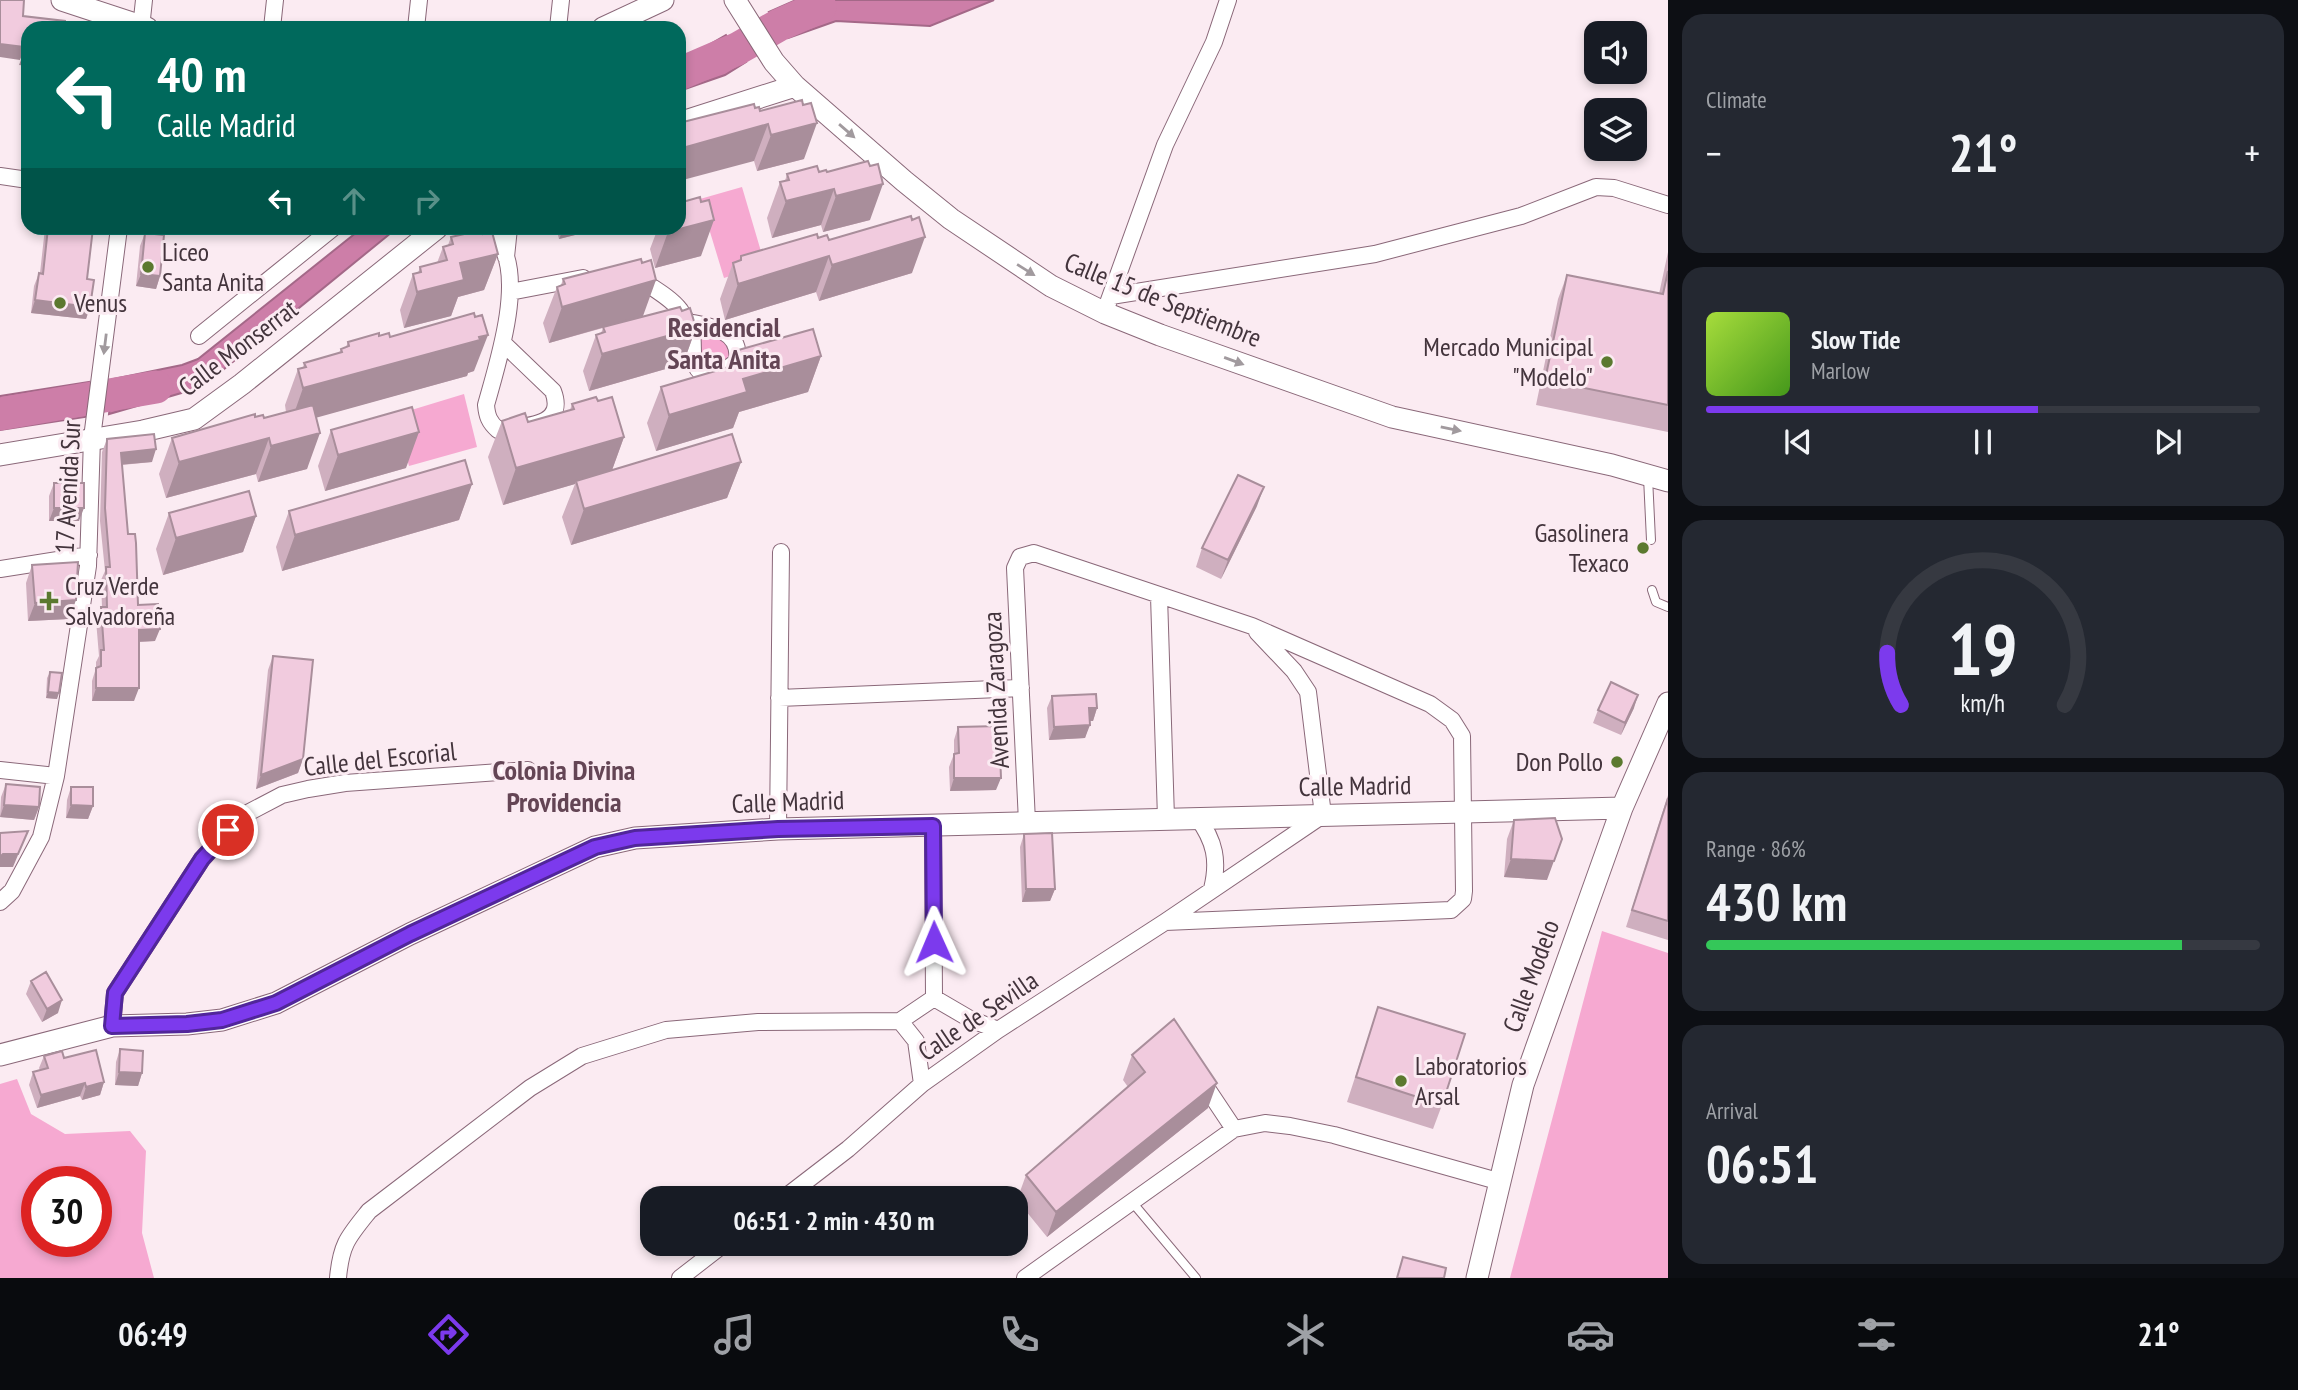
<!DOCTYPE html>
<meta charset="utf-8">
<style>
body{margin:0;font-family:"PT Sans Narrow",sans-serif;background:#242831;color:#f1f3f6;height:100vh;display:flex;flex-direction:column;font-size:26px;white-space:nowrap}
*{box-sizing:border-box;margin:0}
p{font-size:23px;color:#9ea1a6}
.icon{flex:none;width:38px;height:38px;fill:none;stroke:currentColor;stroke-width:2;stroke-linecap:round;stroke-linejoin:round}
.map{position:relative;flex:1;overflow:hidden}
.drawer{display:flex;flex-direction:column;gap:14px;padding:14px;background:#0d0f14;width:630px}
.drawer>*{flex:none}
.top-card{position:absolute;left:21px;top:21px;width:665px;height:214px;border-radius:21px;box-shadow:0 4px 10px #0003;background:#00695c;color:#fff;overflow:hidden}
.controls{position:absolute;left:1584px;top:21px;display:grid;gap:14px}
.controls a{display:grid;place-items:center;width:63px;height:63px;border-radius:14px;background:#171b24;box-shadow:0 4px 10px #0003;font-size:35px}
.speed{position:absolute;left:21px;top:1166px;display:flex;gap:14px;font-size:35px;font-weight:700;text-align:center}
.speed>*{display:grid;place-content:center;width:91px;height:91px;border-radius:50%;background:#171b24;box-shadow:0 4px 10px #0003;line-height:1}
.speed .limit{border:10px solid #d22;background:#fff;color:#111}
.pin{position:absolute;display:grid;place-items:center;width:60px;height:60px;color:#fff;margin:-30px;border:4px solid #fff;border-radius:50%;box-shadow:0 2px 7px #0007}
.me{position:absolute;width:77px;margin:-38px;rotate:359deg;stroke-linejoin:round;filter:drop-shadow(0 0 5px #0008)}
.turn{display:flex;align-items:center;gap:24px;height:147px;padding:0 21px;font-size:32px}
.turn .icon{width:91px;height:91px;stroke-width:2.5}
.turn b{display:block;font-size:49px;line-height:60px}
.lanes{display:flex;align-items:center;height:66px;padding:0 21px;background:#0003;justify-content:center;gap:35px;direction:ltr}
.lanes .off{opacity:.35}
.big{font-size:52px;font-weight:600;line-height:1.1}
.drawer .widget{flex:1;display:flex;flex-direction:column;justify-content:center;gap:10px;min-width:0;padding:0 24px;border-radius:21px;background:#242831}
.drawer .dial{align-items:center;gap:0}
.dial svg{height:182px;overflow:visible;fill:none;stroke:#363941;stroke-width:7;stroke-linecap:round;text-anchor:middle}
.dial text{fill:#f1f3f6;stroke:none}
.song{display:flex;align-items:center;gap:21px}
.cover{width:84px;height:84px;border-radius:10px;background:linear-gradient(135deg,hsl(80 70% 55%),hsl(100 70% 35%))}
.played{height:7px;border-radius:4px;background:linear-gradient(90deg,#7c3aed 60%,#363941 60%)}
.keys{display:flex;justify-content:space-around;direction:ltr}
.heat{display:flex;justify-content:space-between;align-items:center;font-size:38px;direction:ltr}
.charge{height:10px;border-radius:5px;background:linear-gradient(90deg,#34c759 86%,#363941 0)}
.trip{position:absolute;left:640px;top:1186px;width:388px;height:70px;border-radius:21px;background:#171b24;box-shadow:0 4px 10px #0003;font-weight:600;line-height:70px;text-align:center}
.menu{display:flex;height:112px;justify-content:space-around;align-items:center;background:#090b0e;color:#9ea1a6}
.menu .icon{width:49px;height:49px}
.menu .current{color:#7c3aed}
.menu b{font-size:32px;color:#f1f3f6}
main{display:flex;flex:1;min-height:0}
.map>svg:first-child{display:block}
.green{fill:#f6a9d1;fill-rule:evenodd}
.water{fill:#cd7ea8;stroke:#a46888;stroke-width:2}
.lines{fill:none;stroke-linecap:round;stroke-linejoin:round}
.river{stroke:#cd7ea8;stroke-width:33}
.service-casing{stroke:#8a6879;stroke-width:10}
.minor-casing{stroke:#8a6879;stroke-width:18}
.tertiary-casing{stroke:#8a6879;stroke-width:23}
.service{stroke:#fff;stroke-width:8}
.minor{stroke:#fff;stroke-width:16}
.tertiary{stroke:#fff;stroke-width:21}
.wall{fill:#cfafbf}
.shaded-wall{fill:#a98e9b}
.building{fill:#f1cbde;stroke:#a98e9b;stroke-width:2}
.oneway{fill:#a19a9e}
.route-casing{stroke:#51269a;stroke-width:18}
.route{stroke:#7c3aed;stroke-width:12}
.poi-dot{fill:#5b792f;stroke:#fbebf2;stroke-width:2.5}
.labels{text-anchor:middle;stroke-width:6;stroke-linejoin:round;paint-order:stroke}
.poi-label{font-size:26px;fill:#43343c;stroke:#fbebf2;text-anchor:start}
.street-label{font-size:26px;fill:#43343c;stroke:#fbebf2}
.neighbourhood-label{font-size:28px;font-weight:bold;fill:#644555;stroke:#fbebf2}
</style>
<main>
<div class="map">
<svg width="1668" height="1278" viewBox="0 0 1668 1278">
<rect width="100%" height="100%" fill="#fbebf2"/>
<path class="green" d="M742 187 765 265 724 278 700 199Z
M700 329 729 343 731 352C725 363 718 366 706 364L702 357 696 331Z
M464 394 477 447 409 466 395 415Z
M1602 931 1668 953V1278H1510Z
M17 1079 31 1114 65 1134 130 1131 146 1151 142 1233 154 1278H0V1084ZM96 1181V1241H37V1181Z"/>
<path class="water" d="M796 0H994L930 26 836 21 788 38 769 12Z
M726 35 746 62 725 75 679 91V62Z
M362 228H397L202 387 109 414 113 379 182 365 198 359Z
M89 382 85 417 0 430V396Z"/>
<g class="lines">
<path class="river" d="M679 74 737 49 779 25 820 7
M0 414 156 387"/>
<g class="service-casing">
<path id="service" d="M1648 477 1651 540
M1652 590 1656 602 1668 607
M1132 1202 1196 1278"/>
</g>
<g class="minor-casing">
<path id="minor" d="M141 28 144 0
M272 28 275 0
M416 28 419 0
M558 28 561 0
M0 176 28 180
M480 228C488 233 496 237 501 245 524 283 497 365 486 405 487 416 489 422 498 430 522 426 567 428 553 391L503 343
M506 257 509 228
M636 279 641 280C653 288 671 298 680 310 684 316 690 327 692 334 694 344 691 357 696 366 705 385 727 370 737 361 742 330 710 326 686 322
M510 292 583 278
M1111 296 1375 254 1521 216 1596 187 1614 188 1668 205
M1108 303 1165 145 1214 42 1228 0
M199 336 333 228
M0 569 89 555
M1159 596 1166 818
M779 698 1021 688
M0 770 56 776
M1197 817C1215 841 1219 861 1212 889
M1027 822 1015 568 1020 557 1034 553 1252 626 1430 704 1452 720 1462 736 1464 891 1463 899 1451 910 1165 922
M778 829 781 552
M0 902 12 891 41 837 56 776 88 566 92 438 119 228
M934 998 970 1019 998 1030
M900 1021 934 998 933 826
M112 1026 115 993 202 859 242 816 282 795 308 789 345 783 528 770
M1200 1078 1234 1129
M783 1199 848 1149 922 1084 998 1030 1165 922 1323 815 1308 692 1294 671 1257 632
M338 1278C341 1244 348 1237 369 1211L530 1088 582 1056 666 1030 758 1022 900 1021 916 1041 922 1084
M680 1278 724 1244
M1025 1278 1234 1129 1265 1123 1290 1126 1334 1135 1501 1182"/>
</g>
<g class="tertiary-casing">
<path id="tertiary" d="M62 0 147 28
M735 0 774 62 795 86 904 181 951 219 1051 286 1105 313 1160 335 1392 417 1612 465 1668 481
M603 28 663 0
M679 123 795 86
M0 455 143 431 194 419 242 384 437 228
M0 1055 112 1026 187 1024 222 1020 276 1003 410 934 595 847 635 838 778 829 1622 808
M1477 1278 1523 1085 1622 808 1668 703"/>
</g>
<use href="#service" class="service"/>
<use href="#minor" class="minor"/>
<use href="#tertiary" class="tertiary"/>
</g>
<path class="wall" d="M755 108 760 111 804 159 757 171 754 161Z
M819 172H827L870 220 823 232 821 225 772 238 767 218 780 182 785 181 787 174Z
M45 228H48L87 279 90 307 86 319 31 313 34 286 39 273H40Z
M556 228H603L559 239Z
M658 228H679L701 256 655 268 650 249Z
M145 233 160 276 156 289 136 286 140 246Z
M483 234 498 254 484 290 458 297 451 316 404 328 400 310 413 274 418 273 420 267 437 263 443 247 448 245 451 237Z
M818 238 829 240 912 273 819 301 816 292 725 320 720 299 733 263 740 260 741 256Z
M1668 252V432L1536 405 1558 299 1567 275 1659 294Z
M563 279 643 316 682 311 696 328 683 364 589 391 583 371 596 335 601 333 603 328 549 343 543 323 557 287 561 285Z
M379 336 390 337 474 371 468 373 467 376 316 417 307 469 258 482 256 474 166 498 159 474 172 438 255 417 264 418 286 412 285 405 298 369 303 368 304 363 339 353 341 349 346 347 348 342Z
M735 351 821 356 808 392 739 412 733 428 656 451 647 423 661 387 730 367Z
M598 401 624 437 612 470 741 462 727 498 571 545 562 517 575 484 503 505 488 457 502 421 528 422 570 410 572 404Z
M331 430 406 468 325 491 318 466Z
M107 439 152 462 122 465 128 534 138 605 155 641 139 642 134 701H92V681L96 668V662L99 656 96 620 101 607H102L101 580 105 571 100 521 102 452Z
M54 483 79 521H49V496Z
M472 484 459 520 282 571 276 547 289 511Z
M1257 506 1221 579 1196 567 1202 548Z
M169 513 256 516 243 552 163 575 156 549Z
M32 565 69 619 28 621 26 583Z
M273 656 303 759 298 773 256 789 268 670Z
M50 672 57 699 46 698 47 678Z
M1052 696 1097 708 1093 721H1090L1085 738 1049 740 1047 708Z
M1634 708 1621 735 1593 723 1598 710Z
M958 727 996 790 950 791 949 767 954 754V740Z
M6 784 39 807 34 820 0 817 1 797Z
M71 787 93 806 88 819 66 818 67 800Z
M1668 795V940L1626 927Z
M1514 820 1547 880 1504 877 1507 839Z
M1024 834 1055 889 1050 901 1022 902 1020 847Z
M31 981 58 1013 42 1022 26 994Z
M1378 1007 1442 1105 1433 1129 1347 1102Z
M120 1049 142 1073 138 1086 115 1085 116 1062Z
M1132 1055 1208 1108 1047 1237 1017 1200 1026 1175 1128 1087 1123 1080Z
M44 1056 64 1058 104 1082 100 1095 82 1100 80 1096 37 1108 29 1085 33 1072 40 1070 39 1068Z"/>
<path class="shaded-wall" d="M0 44 25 47 20 60 0 57Z
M24 52 28 53V66L19 65Z
M817 123 804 159 757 171 771 135Z
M768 124 754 161 679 181V149Z
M883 184 870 220 823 232 836 196Z
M834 189 821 225 772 238 786 201Z
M714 220 701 256 655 268 668 232Z
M564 228H603L559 239Z
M925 237 912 273 819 301 832 265Z
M498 254 484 290 458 297 451 316 404 328 417 292 460 263Z
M829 256 816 292 725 320 738 284Z
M141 274 160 276 156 289 136 286Z
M656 280 643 316 549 343 562 307Z
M35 300 90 307 86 319 31 313Z
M696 328 683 364 589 391 602 354Z
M488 335 474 371 468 373 467 376 290 425 303 388Z
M821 356 808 392 739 412 733 428 656 451 669 415 743 379Z
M419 432 406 468 325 491 338 455Z
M320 433 307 469 258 482 271 446Z
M624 437 611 473 576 481 575 484 503 505 516 468Z
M269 438 256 474 166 498 179 462Z
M156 449 152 462 117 465 121 453Z
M741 462 727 498 571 545 584 509Z
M472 484 459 520 282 571 295 535Z
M1264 487 1257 506 1221 579 1228 560Z
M54 508H84L79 521H49Z
M256 516 243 552 163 575 176 538Z
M76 600 69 619 28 621 35 603Z
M160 629 155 641 134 642 139 630Z
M96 688H139L134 701H92Z
M48 692 59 693 57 699 46 698Z
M1638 695 1634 708 1621 735 1625 723Z
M1089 708H1097L1093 721H1084Z
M1090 725 1085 738 1049 740 1054 727Z
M303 759 298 773 256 789 261 775Z
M954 778H1001L996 790 950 791Z
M4 805 39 807 34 820 0 817Z
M71 805 93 806 88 819 66 818Z
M28 831 13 867H0V857Z
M1562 839 1547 880 1504 877 1511 859Z
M1026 889H1055L1050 901 1022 902Z
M62 1000 58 1013 42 1022 47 1009Z
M119 1072 142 1073 138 1086 115 1085Z
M104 1082 100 1095 82 1100 86 1087Z
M85 1083 80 1096 37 1108 41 1095Z
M1217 1083 1208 1108 1047 1237 1056 1212Z"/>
<path class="building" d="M0 0H24L23 16 65 21V28H28V53L24 52 25 47 0 44Z
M104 23 120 25V28H103Z
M802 100 803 105 811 103 817 123 771 135 768 124 679 149V123L754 104 755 108 759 107 760 111Z
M868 161 870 166 878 164 883 184 836 196 834 189 786 201 780 182 789 180 787 174 817 166 819 172 826 170 827 172Z
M700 197 701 202 709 200 714 220 668 232 667 228H679V203Z
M911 216 912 220 919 217 925 237 832 265 829 256 738 284 733 263 741 260V256L817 234 818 238 827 235 829 240Z
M48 228H93L87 279 94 280 90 307 35 300 39 273 43 274Z
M482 230 483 234 492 232 498 254 460 263 464 280 417 292 413 274 421 272 420 267 447 260 443 247 453 244 451 237Z
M145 233 164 235 160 276 141 274Z
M641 259 642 263 651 260 656 280 562 307 557 287 565 284 563 279Z
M1668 271V405L1545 380 1567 275 1663 294Z
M680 307 682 311 690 308 696 328 602 354 596 335 605 332 603 327Z
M474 313 475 317 482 315 488 335 479 337 480 340 303 388 298 369 306 367 304 363 342 352 341 349 349 346 348 342 379 333V336L389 333 390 337Z
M813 329 821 356 743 379 747 392 669 415 661 387 739 364 735 351Z
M596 397 598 401 612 397 624 437 516 468 502 421 525 413 528 422 574 409 572 404Z
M313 405 320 433 271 446 269 438 179 462 172 438 255 414V417L263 415 264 418Z
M412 407 419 432 338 455 331 430Z
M154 434 156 449 121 453 128 534H135L136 543 138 605 158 604 160 629 139 630V688H96V668L101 666V650H104L101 607H107L106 567H110L105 508 107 439Z
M732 434 741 462 584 509 576 481Z
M465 460 472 484 295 535 289 511Z
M1238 475 1264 487 1228 560 1202 548Z
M54 483H84V508H54Z
M249 491 256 516 176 538 169 513Z
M78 562 76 600 35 603 32 565Z
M273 656 313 660 303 759 261 775Z
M50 672 62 673 59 693 48 692Z
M1611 682 1638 695 1625 723 1598 710Z
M1096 694 1097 708H1089L1090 725 1054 727 1052 696Z
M999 726 1001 778H954V754L959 753 958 727Z
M6 784 40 787 39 807 4 805Z
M71 787H93V806L71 805Z
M1668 798V921L1632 910Z
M1555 818 1562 839 1554 861 1511 859 1514 820Z
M28 831 18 854H3L0 857V833Z
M1052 833 1055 889H1026L1024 834Z
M46 972 62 1000 47 1009 31 981Z
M1378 1007 1465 1034 1442 1105 1356 1077Z
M1174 1019 1217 1083 1056 1212 1026 1175 1145 1072 1132 1055Z
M120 1049 143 1051 142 1073 119 1072Z
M96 1050 104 1082 86 1087 85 1083 41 1095 33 1072 48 1068 44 1056 62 1051 64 1058Z
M1403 1257 1446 1268 1444 1278H1397Z"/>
<defs><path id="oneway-solid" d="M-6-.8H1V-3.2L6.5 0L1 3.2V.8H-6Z" transform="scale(1.75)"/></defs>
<g class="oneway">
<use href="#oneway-solid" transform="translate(847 131) rotate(41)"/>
<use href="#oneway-solid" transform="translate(1026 270) rotate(32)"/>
<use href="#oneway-solid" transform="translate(105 344) rotate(97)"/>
<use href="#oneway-solid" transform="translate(1234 361) rotate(20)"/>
<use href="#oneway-solid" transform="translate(1451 429) rotate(12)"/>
</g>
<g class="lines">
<g class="route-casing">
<path id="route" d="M228 830 202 859 115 993 112 1026 187 1024 222 1020 276 1003 410 934 595 847 635 838 682 835 778 829 933 826 934 942"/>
</g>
<use href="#route" class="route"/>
</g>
<g class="poi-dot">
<circle cx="148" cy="267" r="7"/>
<circle cx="60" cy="303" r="7"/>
<circle cx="1607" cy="362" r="7"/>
<circle cx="1643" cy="548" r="7"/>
<path d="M45.5 590.5h7v7h7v7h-7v7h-7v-7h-7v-7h7z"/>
<circle cx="1617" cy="762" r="7"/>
<circle cx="1401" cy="1081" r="7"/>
</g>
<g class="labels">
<g class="poi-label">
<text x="162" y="261">Liceo<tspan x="162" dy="30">Santa Anita</tspan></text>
<text x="74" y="312">Venus</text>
<text x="1593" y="356" text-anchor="end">Mercado Municipal<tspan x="1593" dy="30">"Modelo"</tspan></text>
<text x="1629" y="542" text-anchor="end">Gasolinera<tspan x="1629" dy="30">Texaco</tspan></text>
<text x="65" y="595">Cruz Verde<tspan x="65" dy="30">Salvadoreña</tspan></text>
<text x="1603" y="771" text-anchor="end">Don Pollo</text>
<text x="1415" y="1075">Laboratorios<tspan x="1415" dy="30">Arsal</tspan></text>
</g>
<g class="street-label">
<text transform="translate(1163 300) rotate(22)" y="9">Calle 15 de Septiembre</text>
<text transform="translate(238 348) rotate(-37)" y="9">Calle Monserrat</text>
<text transform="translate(68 487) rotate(-87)" y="9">17 Avenida Sur</text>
<text transform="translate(996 690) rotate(-93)" y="9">Avenida Zaragoza</text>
<text transform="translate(380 759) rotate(-6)" y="9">Calle del Escorial</text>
<text transform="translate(1355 786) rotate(-1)" y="9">Calle Madrid</text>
<text transform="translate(788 802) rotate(-2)" y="9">Calle Madrid</text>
<text transform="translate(1531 976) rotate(-70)" y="9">Calle Modelo</text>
<text transform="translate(978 1016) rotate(-34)" y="9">Calle de Sevilla</text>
</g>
<g class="neighbourhood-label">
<text x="724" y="337">Residencial<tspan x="724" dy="32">Santa Anita</tspan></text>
<text x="564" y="780">Colonia Divina<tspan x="564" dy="32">Providencia</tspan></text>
</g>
</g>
</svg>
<div class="controls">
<a><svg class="icon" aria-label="sound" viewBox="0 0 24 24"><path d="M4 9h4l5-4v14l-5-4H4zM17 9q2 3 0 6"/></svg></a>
<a><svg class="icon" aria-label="layers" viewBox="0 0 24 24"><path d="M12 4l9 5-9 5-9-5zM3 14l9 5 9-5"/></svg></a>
</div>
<div class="speed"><div class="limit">30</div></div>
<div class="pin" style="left:228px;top:830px;background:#d93025"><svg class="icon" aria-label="arrive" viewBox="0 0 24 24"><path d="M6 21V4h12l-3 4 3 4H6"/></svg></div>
<svg class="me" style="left:934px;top:942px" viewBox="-20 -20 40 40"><path d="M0-17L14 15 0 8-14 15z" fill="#7c3aed" stroke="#fff" stroke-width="4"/></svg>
<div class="trip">06:51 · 2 min · 430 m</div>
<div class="top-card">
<div class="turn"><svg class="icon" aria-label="left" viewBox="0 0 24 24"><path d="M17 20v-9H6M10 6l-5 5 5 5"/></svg><div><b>40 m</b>Calle Madrid</div></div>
<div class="lanes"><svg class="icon" aria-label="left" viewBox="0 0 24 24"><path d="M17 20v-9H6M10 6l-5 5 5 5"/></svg><svg class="icon off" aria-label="ahead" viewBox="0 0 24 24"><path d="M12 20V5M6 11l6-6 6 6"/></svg><svg class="icon off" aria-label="right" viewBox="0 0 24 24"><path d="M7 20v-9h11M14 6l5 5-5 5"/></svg></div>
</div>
</div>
<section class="drawer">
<div class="widget"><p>Climate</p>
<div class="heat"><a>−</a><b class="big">21°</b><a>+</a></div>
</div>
<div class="widget">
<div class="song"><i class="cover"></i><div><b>Slow Tide</b><p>Marlow</p></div></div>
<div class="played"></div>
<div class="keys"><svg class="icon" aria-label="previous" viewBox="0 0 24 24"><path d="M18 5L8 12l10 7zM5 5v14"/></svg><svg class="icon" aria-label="pause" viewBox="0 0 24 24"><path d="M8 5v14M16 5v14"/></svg><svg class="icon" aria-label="next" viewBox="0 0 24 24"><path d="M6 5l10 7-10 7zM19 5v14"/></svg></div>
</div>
<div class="widget dial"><svg viewBox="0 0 100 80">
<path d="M14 69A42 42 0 1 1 86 69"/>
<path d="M14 69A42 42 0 0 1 8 46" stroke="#7c3aed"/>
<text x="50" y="56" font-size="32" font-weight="700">19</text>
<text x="50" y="72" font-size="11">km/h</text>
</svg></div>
<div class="widget"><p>Range · 86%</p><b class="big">430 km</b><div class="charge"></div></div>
<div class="widget"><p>Arrival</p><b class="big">06:51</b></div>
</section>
</main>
<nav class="menu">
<b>06:49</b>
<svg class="icon current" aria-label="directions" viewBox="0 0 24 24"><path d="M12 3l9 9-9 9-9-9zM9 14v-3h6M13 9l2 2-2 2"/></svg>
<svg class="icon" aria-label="music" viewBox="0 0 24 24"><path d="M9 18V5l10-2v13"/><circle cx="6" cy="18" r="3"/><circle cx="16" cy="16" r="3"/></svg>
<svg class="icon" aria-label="phone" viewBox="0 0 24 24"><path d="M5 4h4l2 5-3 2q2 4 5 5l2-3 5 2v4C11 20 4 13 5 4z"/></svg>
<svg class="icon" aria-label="climate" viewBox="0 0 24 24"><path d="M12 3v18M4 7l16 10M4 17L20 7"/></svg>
<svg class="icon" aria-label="car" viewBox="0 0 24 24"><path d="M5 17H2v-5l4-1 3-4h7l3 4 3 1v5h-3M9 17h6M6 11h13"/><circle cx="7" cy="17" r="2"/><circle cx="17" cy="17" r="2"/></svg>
<svg class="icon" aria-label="filters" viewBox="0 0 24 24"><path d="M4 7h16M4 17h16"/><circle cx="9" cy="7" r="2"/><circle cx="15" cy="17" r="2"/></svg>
<b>21°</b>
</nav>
